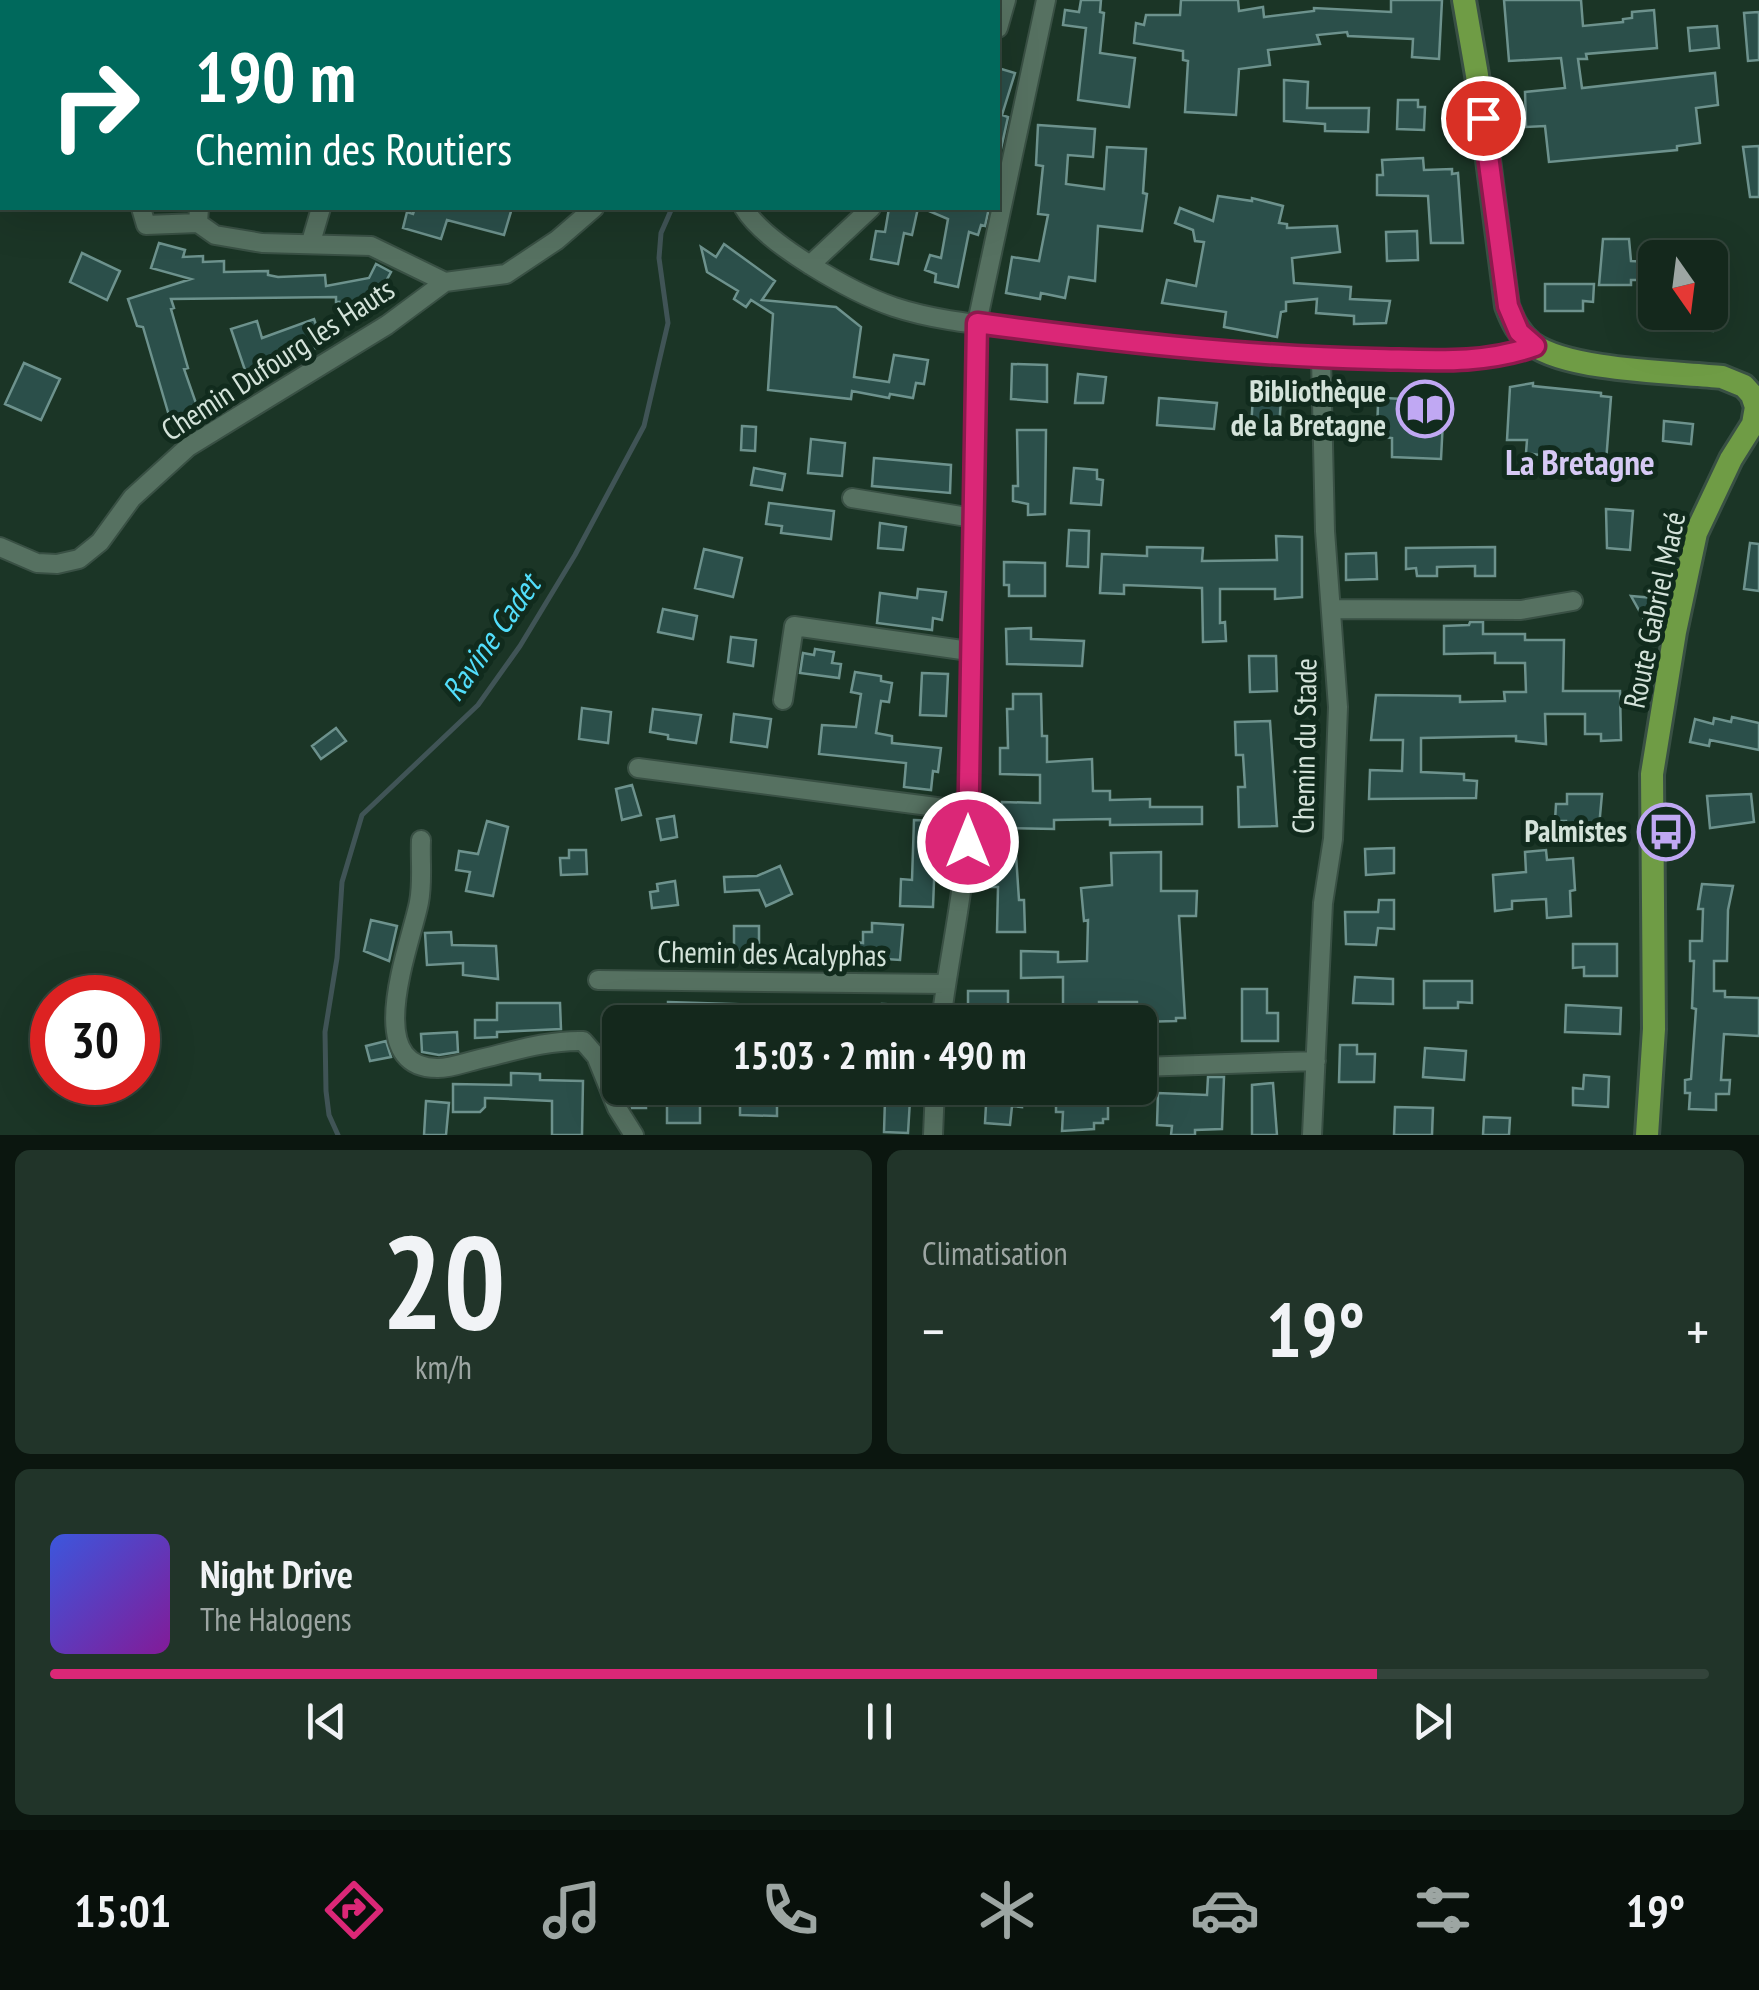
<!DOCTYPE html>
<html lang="fr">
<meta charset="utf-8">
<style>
body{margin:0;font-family:"PT Sans Narrow",sans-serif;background:#213429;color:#f1f3f6;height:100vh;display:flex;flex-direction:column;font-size:38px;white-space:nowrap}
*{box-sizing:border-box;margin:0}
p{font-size:32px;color:#9da6a3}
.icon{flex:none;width:55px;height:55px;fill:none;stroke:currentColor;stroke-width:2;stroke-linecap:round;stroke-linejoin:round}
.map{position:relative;height:1135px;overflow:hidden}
.panel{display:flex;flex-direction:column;gap:15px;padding:15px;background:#0b160f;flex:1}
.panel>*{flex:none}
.banner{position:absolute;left:0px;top:0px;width:1000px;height:210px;box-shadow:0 10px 40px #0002,0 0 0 2px #33443b;background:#00695c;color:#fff;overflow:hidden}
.needle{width:65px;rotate:166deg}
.buttons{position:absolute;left:1638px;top:240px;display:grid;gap:20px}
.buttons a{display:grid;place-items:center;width:90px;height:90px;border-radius:15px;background:#14281c;box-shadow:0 10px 40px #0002,0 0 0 2px #33443b;font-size:50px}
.speed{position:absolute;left:30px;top:975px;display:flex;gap:20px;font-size:50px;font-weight:700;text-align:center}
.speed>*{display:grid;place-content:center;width:130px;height:130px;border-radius:50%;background:#14281c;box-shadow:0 10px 40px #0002,0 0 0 2px #33443b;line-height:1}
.speed .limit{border:15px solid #d22;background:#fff;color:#111}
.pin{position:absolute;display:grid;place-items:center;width:85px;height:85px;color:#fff;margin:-42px;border:5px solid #fff;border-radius:50%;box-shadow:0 2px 10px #0007}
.me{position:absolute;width:110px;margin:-55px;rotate:0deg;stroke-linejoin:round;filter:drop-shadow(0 0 8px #0008)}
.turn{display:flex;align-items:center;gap:35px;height:210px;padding:0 30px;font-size:45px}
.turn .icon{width:130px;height:130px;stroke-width:2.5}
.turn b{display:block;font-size:70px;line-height:85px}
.big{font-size:75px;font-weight:800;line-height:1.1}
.panel .card{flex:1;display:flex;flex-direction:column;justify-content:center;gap:15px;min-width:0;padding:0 35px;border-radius:15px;background:#213429}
.panel .dial{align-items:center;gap:0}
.dial b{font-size:130px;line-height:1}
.song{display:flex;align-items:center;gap:30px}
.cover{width:120px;height:120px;border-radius:15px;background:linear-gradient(135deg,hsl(230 70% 55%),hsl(290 70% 35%))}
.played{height:10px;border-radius:5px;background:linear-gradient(90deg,#db2777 80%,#33443b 80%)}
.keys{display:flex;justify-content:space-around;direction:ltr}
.heat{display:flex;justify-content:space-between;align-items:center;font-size:55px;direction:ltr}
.panel .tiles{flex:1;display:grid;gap:15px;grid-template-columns:1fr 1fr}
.card:last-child{grid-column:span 2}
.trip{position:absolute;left:602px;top:1005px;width:555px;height:100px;border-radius:15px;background:#14281c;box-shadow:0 10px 40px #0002,0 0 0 2px #33443b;font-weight:800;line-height:100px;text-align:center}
.dock{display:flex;height:160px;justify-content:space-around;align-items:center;background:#08100b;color:#9da6a3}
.dock .icon{width:70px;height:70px}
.dock .on{color:#db2777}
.dock b{font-size:45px;color:#f1f3f6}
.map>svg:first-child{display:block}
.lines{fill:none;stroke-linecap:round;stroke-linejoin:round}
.stream{stroke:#405456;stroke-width:5}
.building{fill:#2b4f4a;stroke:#6d928d;stroke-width:2.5}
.minor-casing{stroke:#395044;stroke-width:22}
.major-casing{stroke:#395044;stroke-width:28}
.minor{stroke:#567161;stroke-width:18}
.major{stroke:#6f9c45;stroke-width:22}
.route-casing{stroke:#8e194d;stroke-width:25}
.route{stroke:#db2777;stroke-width:18}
.labels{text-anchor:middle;stroke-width:10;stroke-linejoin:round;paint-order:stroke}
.street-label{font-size:30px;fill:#d4e3da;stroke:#112b1d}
.poi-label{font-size:30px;font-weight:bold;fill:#d4e3da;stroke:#112b1d;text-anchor:end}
.water-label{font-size:32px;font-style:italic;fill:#52defb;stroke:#112b1d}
.quarter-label{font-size:35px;font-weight:bold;fill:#d6c9f4;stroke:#112b1d}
</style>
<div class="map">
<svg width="1759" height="1135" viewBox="0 0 1759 1135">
<rect width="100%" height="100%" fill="#1b3526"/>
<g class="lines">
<path class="stream" d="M823 0V2
M338 1135 329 1115 326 1091 325 1032 337 958 342 882 362 815 478 705 520 646 575 555 644 426 668 323 659 258 661 233 672 208"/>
</g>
<path class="building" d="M1081 0H1101L1100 12 1104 13 1100 53 1135 58 1129 107 1078 100 1086 28 1063 25 1065 10 1079 12Z
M1181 0H1238L1239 11 1263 7 1264 17 1314 11V8L1391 12V0H1442L1439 59 1412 57 1413 39 1348 36 1347 32 1317 35 1320 44 1268 50 1270 65 1239 69 1236 115 1185 112 1188 61 1183 60V51L1134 43 1136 23 1144 25 1146 15H1180Z
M1504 0H1581L1583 26 1623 22V19L1632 18V12L1654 10 1657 48 1586 54 1587 59H1578L1582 88 1715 73 1718 105 1696 108 1700 143 1677 146V150L1549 162 1545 126 1526 127 1525 92 1565 88 1561 58 1509 61Z
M1759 12V60L1748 61 1744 13Z
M1717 26 1719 48 1690 51 1688 28Z
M998 68 1015 73 1002 115 1008 117 999 158Z
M1284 80 1308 82 1307 108H1369L1368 132 1325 131V124L1284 121Z
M1398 100H1418V107H1425L1424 130 1397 129Z
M1038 125 1095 129 1093 157 1068 155 1066 184 1104 189 1107 147 1146 149 1143 193 1147 194 1142 231 1098 226 1095 281 1069 277 1065 298 1041 293 1040 299 1006 293 1012 257 1039 261 1048 215 1038 214 1043 166 1036 165Z
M1759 146V197H1750L1743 147Z
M1423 158 1424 170 1452 169V174L1458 173 1463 243H1431L1428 196 1377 195V175H1383L1382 160Z
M1218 196 1252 201V198L1283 206 1279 223 1287 224V228L1337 226 1340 252 1292 258 1294 283 1351 287 1350 299 1390 301 1386 323 1354 324V316L1316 313 1317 299 1286 302V311L1281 312 1277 337 1224 327 1226 312 1162 303 1167 280 1196 286 1204 242 1195 241 1193 230 1175 223 1180 208 1213 221Z
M415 208H471L480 210 512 208 504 235 447 220 441 239 403 228 407 212 413 214Z
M889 208H918L912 235 904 233 898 264 871 259 876 231 885 232Z
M922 208H989L985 226 981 225 978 235 969 232 958 287 935 282 936 274 925 270 930 255 941 258 948 219Z
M1417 231 1418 260 1387 261 1386 232Z
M1603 239H1629L1631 261 1655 262V280H1631V285H1599Z
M159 243 185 250 183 257 203 256V262L224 261V272L268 271V275L278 277 325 275 326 286 369 278 376 264 391 272 384 285 386 297 376 301 336 302V297L171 299 174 308 171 309 188 368 184 369 198 409 170 419 143 327 137 326 128 299 191 279 151 268Z
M724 244 775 281 762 300 836 307 861 327 854 377 889 382 894 355 928 360 924 384 916 383 913 398 890 394 889 398 852 391 851 399 768 390 773 314 751 300 746 307 734 299 738 291 707 272 701 247 716 257Z
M82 253 120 271 107 300 70 282Z
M1545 284H1594L1593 302 1583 301V311H1545Z
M1672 312H1715L1713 331 1671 328Z
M314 319 323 345 247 376 231 329 257 321 262 338Z
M24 363 60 379 41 420 5 404Z
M1012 364 1047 365V402L1011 399Z
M1078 374 1106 377 1103 403H1075Z
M1533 383V386L1601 393V396L1611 397 1606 462 1548 460 1547 456 1526 453 1527 440H1507L1510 387Z
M1259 391 1277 392 1276 397 1281 398 1279 430 1251 428 1253 396H1259Z
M1159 398 1217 403 1214 429 1157 425Z
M1384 398 1444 401 1441 459 1392 457V438L1383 437 1377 430 1378 405Z
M1664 421 1693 424 1691 444 1663 441Z
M742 426 756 427 755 451 741 450Z
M1017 430H1046L1045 514 1028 515V504L1013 501V486H1018Z
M811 439 845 443 842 476 808 473Z
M874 458 951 465 950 493 872 486Z
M754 468 785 474 782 490 751 485Z
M1074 468 1097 470V479L1103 480 1101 505 1071 503Z
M769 503 834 511 831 539 781 533 782 526 766 524Z
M1606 509 1633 511 1630 550 1607 548Z
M880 523 906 527 903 550 878 548Z
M1069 530 1089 531 1088 567 1067 566Z
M1276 536 1302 537V597L1275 599V589H1220V623L1225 622 1226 641 1203 642 1202 588 1124 585V594L1100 593 1102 554 1147 556V547L1203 548 1202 561 1277 560Z
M1750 543 1759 544V591L1744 589Z
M1495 547V576H1475V566L1437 567V576H1417L1416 568 1406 569V548Z
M704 549 742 558 733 597 695 588Z
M1376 553 1377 579 1346 580V554Z
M1004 562 1045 563V596H1009V585H1004Z
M918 589 946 592 942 620 933 618 932 630 877 623 880 593 917 598Z
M1631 596 1666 599 1662 623 1645 621Z
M663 609 697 616 693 639 658 632Z
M1470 622H1483V634H1525V640H1564L1563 691H1620L1621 740 1601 741V734H1585V714H1545L1546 744 1516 741V736L1421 738V772L1464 774V780L1477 781 1476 798 1369 799 1370 770 1402 771 1403 740H1371L1376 695 1460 696V702L1505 701 1504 692H1526L1525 663H1495V653L1444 654V626L1469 625Z
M1031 628V639L1084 641 1082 666 1007 664 1006 629Z
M731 637 756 640 753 666 728 662Z
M815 649 834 652 832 663 841 664 839 678 800 673 803 653 814 655Z
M1249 656H1276L1277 691 1250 692Z
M855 672 881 676V681L892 683 889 702 881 701 876 733 892 736V743L941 748 938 772 933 771 931 790 904 787 906 763 819 754 822 725 856 727 861 694 851 692Z
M922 673 948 674 946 716 920 715Z
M1013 694H1041L1042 736H1047V762L1092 759 1093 791H1110V800L1150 799V807H1202V824L1110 825V819L1054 820V829L1001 828 1002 802 1040 803V775L1000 774V748H1008L1007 709H1013Z
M582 708 611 712 608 743 579 739Z
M653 709 701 715 696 743 668 739V735L650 732Z
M734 714 771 719 767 747 731 742Z
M1732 717 1759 723V750L1710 740 1709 746 1690 742 1695 719 1713 724 1714 718 1731 722Z
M1270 721 1277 826 1239 827 1238 787H1245L1243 755H1236L1235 722Z
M336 728 346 741 321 759 312 746Z
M632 785 641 815 622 820 616 789Z
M1567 794H1602L1599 827 1566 826V821H1555L1556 804H1567Z
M1751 794 1754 822 1710 828 1707 796Z
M674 816 677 837 661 840 657 819Z
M914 820 941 821 940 856H935L933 907 900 906 901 879 912 880Z
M487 821 508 827 493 896 466 891 470 872 456 870 459 851 478 854Z
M1394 848V873L1366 875 1365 849Z
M569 850H586L587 874 561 875 560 858H569Z
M1546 850 1547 860 1573 858 1575 890 1570 891 1571 916 1547 918 1546 899 1512 901V909L1495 911 1493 875 1526 872 1525 852Z
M1161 852V891H1197L1196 916H1179L1185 1018H1176V1021L1138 1022 1137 1002H1099V1022H1063V977L1021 978V951L1058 952V962L1087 961 1088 920 1084 921 1081 888 1112 885 1111 853Z
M1016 855 1019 900H1024L1025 932H997L998 887H991L989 856Z
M780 866 792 894 775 902 766 906 759 890 725 892 724 877 757 876Z
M675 881 678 905 652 908 650 892 658 891 657 884Z
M1702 884 1733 886 1728 910 1727 961H1714V991H1725V997L1759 998V1036L1724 1034 1721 1080H1730L1729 1094H1716V1110L1689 1109 1690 1093H1685V1080L1691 1079 1696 1009 1692 1008 1694 961H1690V941H1702L1703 909H1698Z
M1379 900H1394V929L1378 928 1376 945 1346 944 1345 912H1378Z
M371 920 397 926 389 961 364 951Z
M872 923 903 925 900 960 855 957 856 942 863 943V932H872Z
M734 926H759V956H742V951H734Z
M451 932 452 945 496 946 498 979 463 975V963L427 965 425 933Z
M1573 944H1617V976H1584V967L1573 968Z
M1355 977 1393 979V1004L1353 1003Z
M1424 981H1472V1003L1458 1002V1008H1424Z
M1242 989H1267V1013H1278V1041H1242Z
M968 991H1008V1022H968Z
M668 1002 825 1007V1022H668Z
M497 1003H560L561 1029 497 1032V1037L475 1038V1020H497Z
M882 1004 905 1005 904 1022H882Z
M1566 1005 1621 1008 1620 1034 1565 1032Z
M457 1032 458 1052 439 1055 422 1052 421 1034Z
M386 1041 391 1057 370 1061 366 1046Z
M1340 1045H1357V1054H1375L1374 1082H1339Z
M1425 1048 1466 1051 1464 1080 1423 1077Z
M511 1073 540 1074V1080L583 1081 582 1135H552V1101L485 1098V1107L480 1112H453V1084L511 1085Z
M1584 1075 1609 1077 1608 1107 1573 1105V1088L1583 1089Z
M1208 1077H1224L1222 1129 1195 1130V1135H1171L1172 1126 1157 1125 1158 1093 1207 1095Z
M1273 1083 1277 1135H1252V1085Z
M628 1088H645L646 1108H632Z
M740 1088H777V1116L740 1115Z
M981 1088 1022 1092V1107L1012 1106 1010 1125 985 1123 986 1105H980Z
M1082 1091 1103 1093V1097H1108V1119H1103V1123H1094V1129L1062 1131 1063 1112H1056V1096H1082Z
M667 1095H700V1123H667Z
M885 1099 910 1100 908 1133 884 1132Z
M426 1101 449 1103 446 1135H424Z
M1395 1107 1433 1108 1432 1135H1394Z
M1484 1117 1510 1118 1509 1135H1483Z"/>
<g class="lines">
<g class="minor-casing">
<path id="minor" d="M245 0 247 2
M300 2 301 0
M998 28 1006 0
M141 208 146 225 198 223
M199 208 198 223 215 235 262 243 371 246 445 282 506 274 557 240 594 208
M744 208C765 244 853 293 894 307 939 322 989 325 1036 331 1147 346 1258 356 1369 359 1425 360 1482 366 1535 346
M311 242 321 208
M810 265 871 208
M852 498 973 518
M0 547 37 563 57 564 79 559 100 542 132 498 188 447 387 325 445 282
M1331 609 1521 610 1573 601
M783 700 794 626 969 651
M638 768 967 811
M421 840C420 860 423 882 419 902 412 941 359 1069 438 1068 450 1068 464 1063 476 1060 511 1052 546 1040 583 1041L596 1056 617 1108 634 1135
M598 980 945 984
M941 1022C948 962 962 903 967 842L977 323 1046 0
M1140 1067 1316 1061
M933 1135 935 1088
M1312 1135 1323 903 1333 839 1338 707 1325 531 1321 358"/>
</g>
<g class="major-casing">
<path id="major" d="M1464 0 1477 75 1507 306C1513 322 1519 334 1532 344 1569 371 1674 372 1722 377L1744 386 1752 395 1756 407 1753 424 1731 459 1696 533 1675 632 1652 774 1654 1029 1647 1135"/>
</g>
<use href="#minor" class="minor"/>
<use href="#major" class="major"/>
</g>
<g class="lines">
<g class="route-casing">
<path id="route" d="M968 842 977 323C1109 341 1242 356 1375 359 1429 360 1483 365 1535 346L1519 332 1508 306 1483 118"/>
</g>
<use href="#route" class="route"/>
</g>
<defs>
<g id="library-ring" transform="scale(2.875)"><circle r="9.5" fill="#112b1d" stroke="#c0a8f3" stroke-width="1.5"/><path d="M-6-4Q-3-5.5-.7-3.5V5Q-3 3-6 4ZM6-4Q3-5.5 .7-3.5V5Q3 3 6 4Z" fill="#c0a8f3"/></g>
<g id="bus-ring" transform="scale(2.875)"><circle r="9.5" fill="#112b1d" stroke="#c0a8f3" stroke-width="1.5"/><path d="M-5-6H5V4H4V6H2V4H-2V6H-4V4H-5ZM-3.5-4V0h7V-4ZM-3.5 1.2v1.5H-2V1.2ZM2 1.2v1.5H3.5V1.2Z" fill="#c0a8f3"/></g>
</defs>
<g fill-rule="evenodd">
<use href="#library-ring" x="1425" y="409"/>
<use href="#bus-ring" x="1666" y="832"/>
</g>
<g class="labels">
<g class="street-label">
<text transform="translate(278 360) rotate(-33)" y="10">Chemin Dufourg les Hauts</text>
<text transform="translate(1655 610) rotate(-78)" y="10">Route Gabriel Macé</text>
<text transform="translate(1305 746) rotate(-89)" y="10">Chemin du Stade</text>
<text transform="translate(772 954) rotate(1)" y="10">Chemin des Acalyphas</text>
</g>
<g class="poi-label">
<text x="1386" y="402">Bibliothèque<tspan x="1386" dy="34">de la Bretagne</tspan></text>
<text x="1627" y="842">Palmistes</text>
</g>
<g class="water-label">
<text transform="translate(491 638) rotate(-55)" y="11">Ravine Cadet</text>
</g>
<g class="quarter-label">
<text x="1580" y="475">La Bretagne</text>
</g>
</g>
</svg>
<div class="buttons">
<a><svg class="needle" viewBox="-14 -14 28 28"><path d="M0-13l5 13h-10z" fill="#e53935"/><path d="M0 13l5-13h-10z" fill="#9da6a3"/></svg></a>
</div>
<div class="speed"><div class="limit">30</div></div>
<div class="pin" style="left:1483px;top:118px;background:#d93025"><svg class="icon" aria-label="arrive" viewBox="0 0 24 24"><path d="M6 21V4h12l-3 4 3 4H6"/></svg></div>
<svg class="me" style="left:968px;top:842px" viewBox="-20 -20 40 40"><circle r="17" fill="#db2777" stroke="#fff" stroke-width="3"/><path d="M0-11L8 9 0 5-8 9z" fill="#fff"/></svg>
<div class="trip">15:03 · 2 min · 490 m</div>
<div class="banner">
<div class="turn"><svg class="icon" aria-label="right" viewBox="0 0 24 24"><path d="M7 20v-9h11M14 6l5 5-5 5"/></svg><div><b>190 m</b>Chemin des Routiers</div></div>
</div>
</div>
<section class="panel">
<div class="tiles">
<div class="card dial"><b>20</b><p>km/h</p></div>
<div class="card"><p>Climatisation</p>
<div class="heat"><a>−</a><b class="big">19°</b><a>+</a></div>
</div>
<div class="card">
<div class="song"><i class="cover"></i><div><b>Night Drive</b><p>The Halogens</p></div></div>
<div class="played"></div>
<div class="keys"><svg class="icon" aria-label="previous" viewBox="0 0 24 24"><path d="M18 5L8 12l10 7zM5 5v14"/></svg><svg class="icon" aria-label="pause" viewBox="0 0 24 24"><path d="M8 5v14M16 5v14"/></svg><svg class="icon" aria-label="next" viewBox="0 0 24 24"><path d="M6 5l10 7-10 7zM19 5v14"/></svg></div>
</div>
</div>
</section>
<nav class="dock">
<b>15:01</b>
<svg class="icon on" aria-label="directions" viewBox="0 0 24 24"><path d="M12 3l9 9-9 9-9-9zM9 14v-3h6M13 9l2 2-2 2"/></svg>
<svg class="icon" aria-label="music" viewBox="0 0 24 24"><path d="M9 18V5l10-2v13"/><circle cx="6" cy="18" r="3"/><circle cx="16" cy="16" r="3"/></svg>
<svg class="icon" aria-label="phone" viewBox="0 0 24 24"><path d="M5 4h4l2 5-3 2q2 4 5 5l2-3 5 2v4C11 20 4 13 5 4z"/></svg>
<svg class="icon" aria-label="climate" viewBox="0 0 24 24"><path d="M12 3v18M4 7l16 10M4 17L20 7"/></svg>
<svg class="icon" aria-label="car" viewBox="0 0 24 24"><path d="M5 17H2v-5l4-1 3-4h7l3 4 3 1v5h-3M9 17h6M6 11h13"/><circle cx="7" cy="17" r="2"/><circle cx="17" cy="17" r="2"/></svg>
<svg class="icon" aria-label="filters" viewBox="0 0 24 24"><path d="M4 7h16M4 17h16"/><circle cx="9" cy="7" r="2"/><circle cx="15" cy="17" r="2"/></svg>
<b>19°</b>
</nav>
